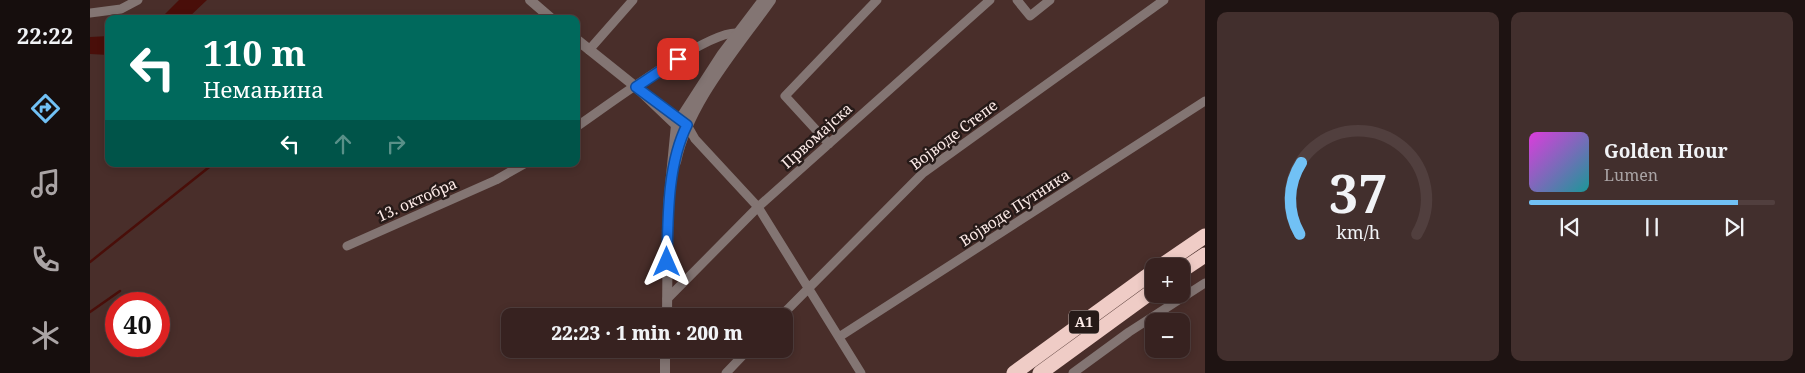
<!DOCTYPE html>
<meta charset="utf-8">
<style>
body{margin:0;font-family:"Noto Serif",serif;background:#422f2d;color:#f1f3f6;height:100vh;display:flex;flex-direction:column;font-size:19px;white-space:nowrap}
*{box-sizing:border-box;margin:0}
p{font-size:16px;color:#aaa4a5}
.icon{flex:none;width:28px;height:28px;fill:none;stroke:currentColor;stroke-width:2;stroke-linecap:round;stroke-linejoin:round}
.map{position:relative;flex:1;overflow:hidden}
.details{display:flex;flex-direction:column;gap:12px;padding:12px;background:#1e1312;width:600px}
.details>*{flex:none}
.guide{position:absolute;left:15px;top:15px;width:475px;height:152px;border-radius:10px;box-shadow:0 2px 8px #0003,0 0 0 1px #513f3e;background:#00695c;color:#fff;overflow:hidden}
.buttons{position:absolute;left:1055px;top:258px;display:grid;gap:10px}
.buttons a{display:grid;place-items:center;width:45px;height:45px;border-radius:10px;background:#372220;box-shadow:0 2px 8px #0003,0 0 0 1px #513f3e;font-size:25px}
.speed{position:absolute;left:15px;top:292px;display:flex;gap:10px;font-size:25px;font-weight:700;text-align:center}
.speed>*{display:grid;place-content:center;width:65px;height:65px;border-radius:50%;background:#372220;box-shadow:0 2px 8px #0003,0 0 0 1px #513f3e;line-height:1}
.speed .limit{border:8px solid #d22;background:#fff;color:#111}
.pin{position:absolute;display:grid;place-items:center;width:42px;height:42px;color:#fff;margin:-21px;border-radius:10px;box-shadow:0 2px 8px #0006}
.me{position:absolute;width:55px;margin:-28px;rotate:0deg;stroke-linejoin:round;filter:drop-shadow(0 0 4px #0008)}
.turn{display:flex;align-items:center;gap:18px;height:105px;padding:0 15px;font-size:22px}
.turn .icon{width:65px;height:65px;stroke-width:2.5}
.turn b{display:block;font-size:35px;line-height:42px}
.lanes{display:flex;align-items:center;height:48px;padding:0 15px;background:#0003;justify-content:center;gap:25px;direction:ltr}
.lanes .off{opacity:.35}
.details .card{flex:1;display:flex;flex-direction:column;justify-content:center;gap:8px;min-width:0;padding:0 18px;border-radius:10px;background:#422f2d}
.details .dial{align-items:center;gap:0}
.dial svg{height:130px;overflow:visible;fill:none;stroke:#513f3e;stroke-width:7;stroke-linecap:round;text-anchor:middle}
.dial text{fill:#f1f3f6;stroke:none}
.song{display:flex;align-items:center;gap:15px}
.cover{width:60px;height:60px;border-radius:8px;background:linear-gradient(135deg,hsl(300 70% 55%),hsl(180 70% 35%))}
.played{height:5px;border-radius:2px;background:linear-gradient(90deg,#71c1f5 85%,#513f3e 85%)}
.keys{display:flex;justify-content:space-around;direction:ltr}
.details .tiles{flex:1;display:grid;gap:12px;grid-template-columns:repeat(2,1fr)}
.trip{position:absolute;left:411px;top:308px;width:292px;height:50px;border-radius:10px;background:#372220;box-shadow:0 2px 8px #0003,0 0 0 1px #513f3e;font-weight:800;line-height:50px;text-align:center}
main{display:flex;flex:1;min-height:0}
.tab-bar{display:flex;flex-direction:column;width:90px;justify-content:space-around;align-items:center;background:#160e0d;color:#aaa4a5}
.tab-bar .icon{width:35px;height:35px}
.tab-bar .on{color:#71c1f5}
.tab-bar b{font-size:22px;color:#f1f3f6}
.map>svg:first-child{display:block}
.water{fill:#490e09}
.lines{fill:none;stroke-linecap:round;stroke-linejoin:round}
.stream{stroke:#490e09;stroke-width:2.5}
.minor{stroke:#837573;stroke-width:9}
.tertiary{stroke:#837573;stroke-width:10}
.motorway{stroke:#efccc6;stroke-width:15}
.route-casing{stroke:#114b97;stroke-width:12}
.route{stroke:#1a73e8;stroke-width:9}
.labels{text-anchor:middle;stroke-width:5;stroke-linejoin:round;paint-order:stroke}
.shield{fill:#261a18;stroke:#bcaca9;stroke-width:1}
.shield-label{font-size:14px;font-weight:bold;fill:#fceae7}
.street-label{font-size:15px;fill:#fceae7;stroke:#261a18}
</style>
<main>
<nav class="tab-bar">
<b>22:22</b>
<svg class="icon on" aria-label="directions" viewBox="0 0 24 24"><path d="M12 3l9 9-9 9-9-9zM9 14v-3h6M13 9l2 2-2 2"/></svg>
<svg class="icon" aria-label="music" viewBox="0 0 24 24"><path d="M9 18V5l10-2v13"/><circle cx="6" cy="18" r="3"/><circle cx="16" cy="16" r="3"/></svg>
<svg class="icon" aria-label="phone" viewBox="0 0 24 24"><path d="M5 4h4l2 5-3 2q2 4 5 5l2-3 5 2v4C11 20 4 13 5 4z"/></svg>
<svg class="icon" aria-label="climate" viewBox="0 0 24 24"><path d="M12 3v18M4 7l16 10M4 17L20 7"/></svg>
</nav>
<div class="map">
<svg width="1115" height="373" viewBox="0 0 1115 373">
<rect width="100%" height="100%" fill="#492e2a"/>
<path class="water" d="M89 0H117L97 19H70Z
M19 36V55L0 54V37Z"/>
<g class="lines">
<path class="stream" d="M0 262 123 164
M0 312 30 291"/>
<path class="minor" d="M927 0 940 16 960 0
M0 13 31 9 48 0
M499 50 543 0
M597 125 605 139 668 207 771 373
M486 127C514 108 618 30 647 33
M739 144 695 96 787 0
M257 246 406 180 434 164
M577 299 668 207 900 0
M691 316 833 173 1074 0
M749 337 1115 101
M636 373 659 349
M983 373 1039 332 1115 283"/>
<path class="tertiary" d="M440 0 462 19
M486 39 546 87 589 128
M586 162C598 103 647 48 681 0
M577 316 578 206 586 125 632 54 673 0
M575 373V349"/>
<path class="motorway" d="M1071 266 1115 236
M1091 271 1115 255
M924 373 1064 271
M950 373 1064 290"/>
</g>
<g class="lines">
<g class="route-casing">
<path id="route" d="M577 262C578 219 577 165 597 125L546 87 588 59"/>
</g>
<use href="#route" class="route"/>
</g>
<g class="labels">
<rect class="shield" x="979" y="310.5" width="30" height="23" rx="4"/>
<g class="shield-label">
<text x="994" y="327">A1</text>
</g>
<g class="street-label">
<text transform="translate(864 135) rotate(-37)" y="5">Војводе Степе</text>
<text transform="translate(727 136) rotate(-42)" y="5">Првомајска</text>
<text transform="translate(327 200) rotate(-24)" y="5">13. октобра</text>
<text transform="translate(925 208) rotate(-33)" y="5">Војводе Путника</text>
</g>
</g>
</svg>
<div class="buttons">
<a>+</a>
<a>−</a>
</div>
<div class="speed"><div class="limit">40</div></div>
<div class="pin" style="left:588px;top:59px;background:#d93025"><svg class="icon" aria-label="arrive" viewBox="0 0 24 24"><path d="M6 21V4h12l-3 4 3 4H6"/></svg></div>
<svg class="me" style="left:577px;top:262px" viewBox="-20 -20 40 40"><path d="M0-17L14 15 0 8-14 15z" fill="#1a73e8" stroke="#fff" stroke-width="4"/></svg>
<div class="trip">22:23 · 1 min · 200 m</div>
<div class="guide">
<div class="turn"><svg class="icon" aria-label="left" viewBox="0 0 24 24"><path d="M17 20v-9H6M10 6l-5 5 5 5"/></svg><div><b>110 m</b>Немањина</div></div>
<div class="lanes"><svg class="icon" aria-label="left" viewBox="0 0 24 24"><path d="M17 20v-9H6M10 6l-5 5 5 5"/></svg><svg class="icon off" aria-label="ahead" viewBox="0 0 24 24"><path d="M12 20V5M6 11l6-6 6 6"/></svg><svg class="icon off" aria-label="right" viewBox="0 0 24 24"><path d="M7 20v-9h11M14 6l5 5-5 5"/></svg></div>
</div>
</div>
<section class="details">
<div class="tiles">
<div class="card dial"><svg viewBox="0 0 100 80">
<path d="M14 69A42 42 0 1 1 86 69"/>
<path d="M14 69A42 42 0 0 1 15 25" stroke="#71c1f5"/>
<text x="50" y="56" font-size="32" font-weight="700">37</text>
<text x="50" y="72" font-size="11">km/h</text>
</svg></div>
<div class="card">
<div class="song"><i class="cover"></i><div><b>Golden Hour</b><p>Lumen</p></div></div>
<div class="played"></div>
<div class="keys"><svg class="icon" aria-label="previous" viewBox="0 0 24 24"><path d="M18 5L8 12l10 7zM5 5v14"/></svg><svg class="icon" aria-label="pause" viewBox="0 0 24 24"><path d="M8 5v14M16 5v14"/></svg><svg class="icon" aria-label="next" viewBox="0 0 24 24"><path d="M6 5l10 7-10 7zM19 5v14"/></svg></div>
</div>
</div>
</section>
</main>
